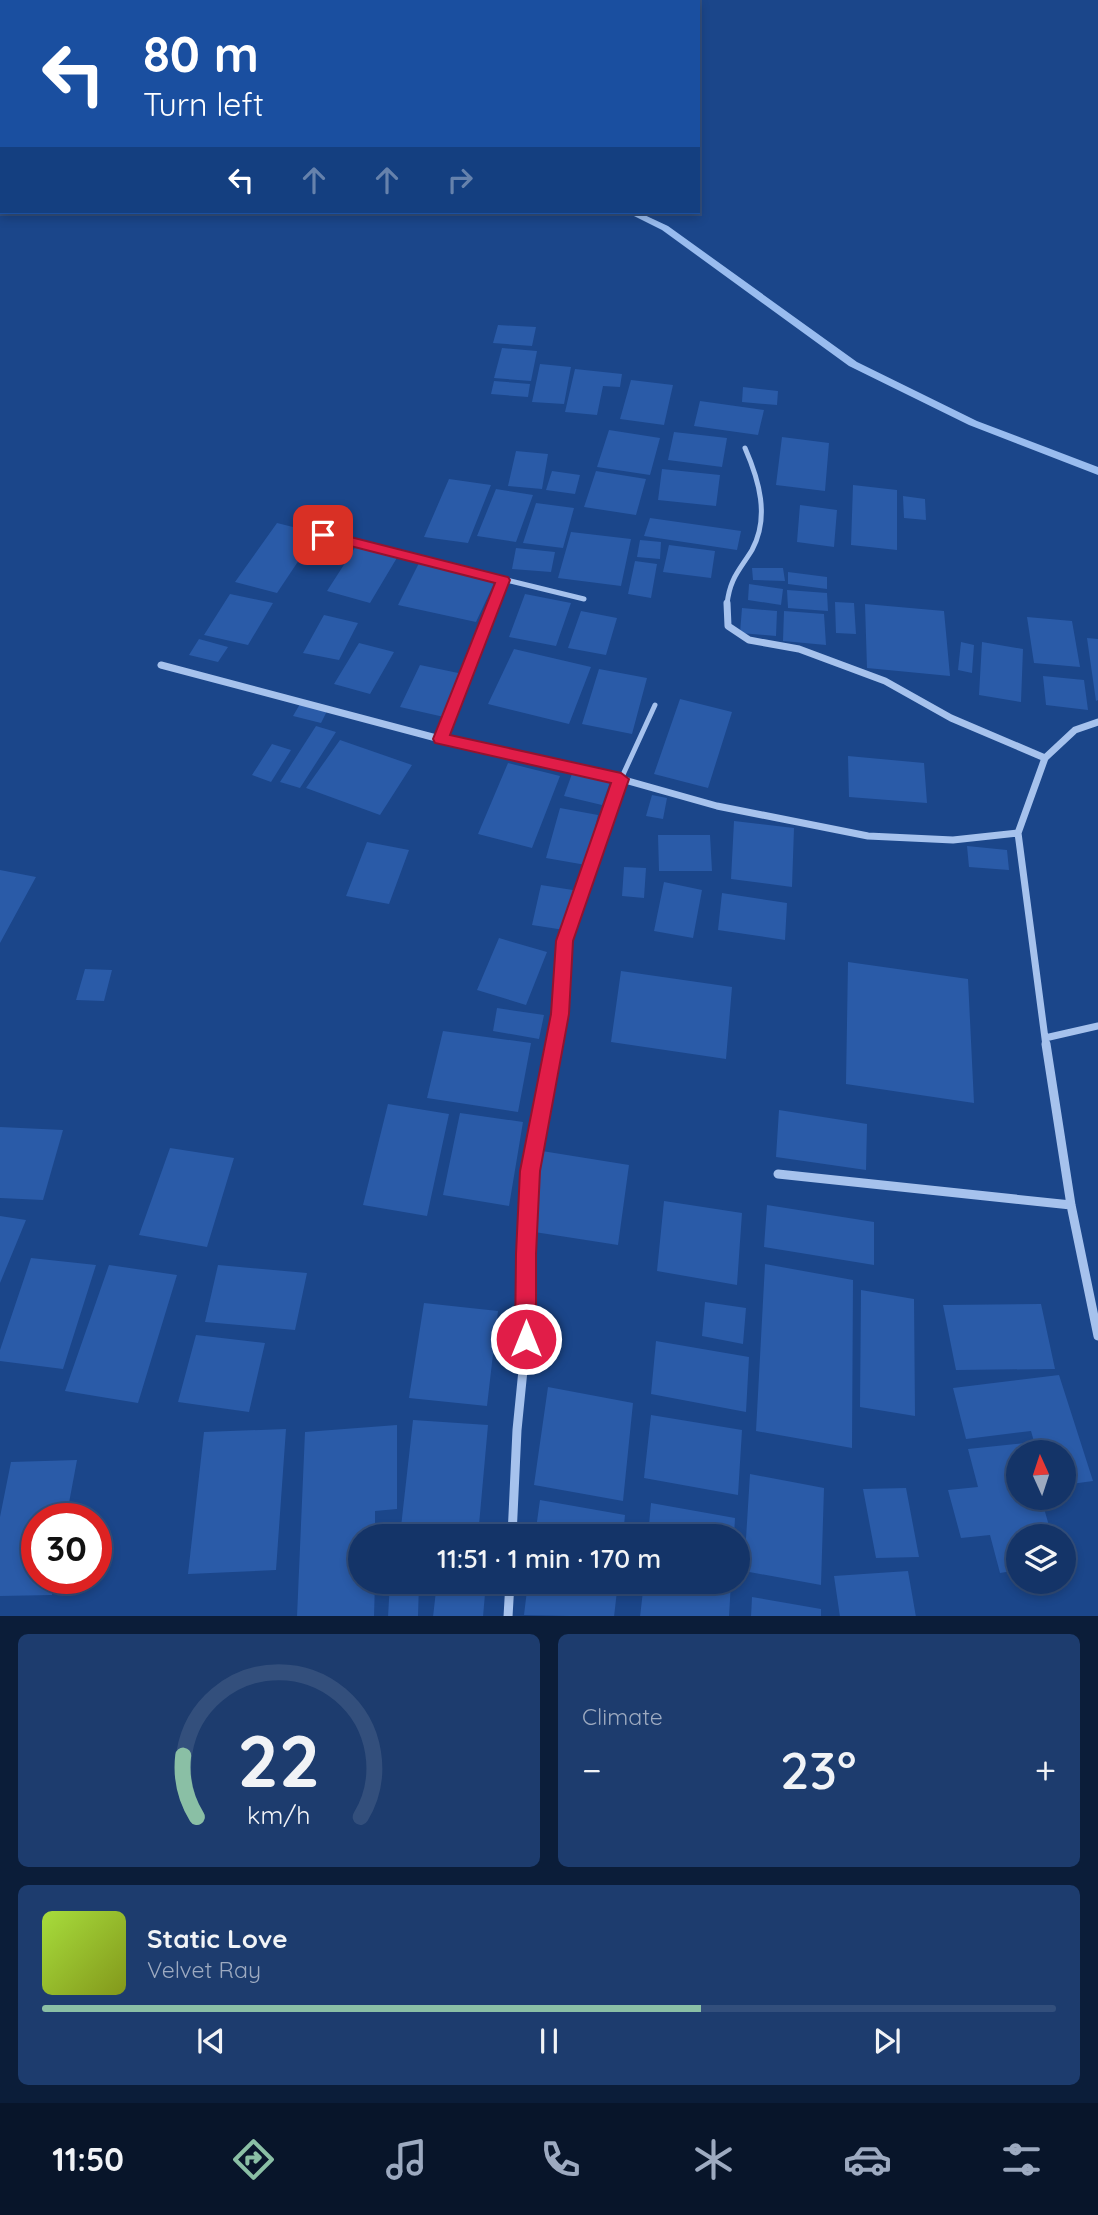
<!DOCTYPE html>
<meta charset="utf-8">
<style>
body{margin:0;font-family:Quicksand,sans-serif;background:#1d3c6e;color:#f1f3f6;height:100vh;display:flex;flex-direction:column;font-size:26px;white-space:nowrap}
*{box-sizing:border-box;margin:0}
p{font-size:23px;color:#9daac0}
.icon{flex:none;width:38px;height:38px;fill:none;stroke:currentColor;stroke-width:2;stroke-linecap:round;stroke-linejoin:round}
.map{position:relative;height:1616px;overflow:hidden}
.side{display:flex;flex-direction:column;gap:18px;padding:18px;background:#0b1d39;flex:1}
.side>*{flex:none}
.hud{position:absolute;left:0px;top:0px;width:700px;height:214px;box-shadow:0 4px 10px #0003,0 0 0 2px #334f7c;background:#1a4fa0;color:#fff;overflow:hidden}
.needle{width:46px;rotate:357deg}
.buttons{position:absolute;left:1006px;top:1440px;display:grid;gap:14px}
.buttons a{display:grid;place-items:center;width:70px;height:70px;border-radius:50%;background:#143468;box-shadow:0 4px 10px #0003,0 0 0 2px #334f7c;font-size:35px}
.speed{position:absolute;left:21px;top:1503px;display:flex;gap:14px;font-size:35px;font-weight:700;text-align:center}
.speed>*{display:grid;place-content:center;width:91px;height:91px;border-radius:50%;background:#143468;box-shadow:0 4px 10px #0003,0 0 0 2px #334f7c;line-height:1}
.speed .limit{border:10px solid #d22;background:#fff;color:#111}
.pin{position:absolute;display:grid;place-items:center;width:60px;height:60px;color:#fff;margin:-30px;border-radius:14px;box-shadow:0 4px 10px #0006}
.me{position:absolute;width:77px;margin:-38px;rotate:0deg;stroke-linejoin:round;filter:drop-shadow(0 0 5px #0008)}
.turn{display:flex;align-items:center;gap:24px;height:147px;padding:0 28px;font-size:32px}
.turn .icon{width:91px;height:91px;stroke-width:2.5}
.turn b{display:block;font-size:49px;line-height:60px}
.lanes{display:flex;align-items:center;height:66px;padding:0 28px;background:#0003;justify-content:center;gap:35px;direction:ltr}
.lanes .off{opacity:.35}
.big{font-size:52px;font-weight:600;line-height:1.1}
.side .widget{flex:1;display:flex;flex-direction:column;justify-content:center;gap:10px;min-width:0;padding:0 24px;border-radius:10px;background:#1d3c6e}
.side .dial{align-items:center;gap:0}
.dial svg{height:182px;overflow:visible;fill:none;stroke:#334f7c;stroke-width:7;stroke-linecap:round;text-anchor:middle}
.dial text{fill:#f1f3f6;stroke:none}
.song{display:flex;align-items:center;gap:21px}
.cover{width:84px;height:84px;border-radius:10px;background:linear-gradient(135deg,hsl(80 70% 55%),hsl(70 70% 35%))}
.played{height:7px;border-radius:4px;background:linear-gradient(90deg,#8abfa5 65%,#334f7c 65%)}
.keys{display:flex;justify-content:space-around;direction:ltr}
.heat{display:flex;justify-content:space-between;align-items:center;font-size:38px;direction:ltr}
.side .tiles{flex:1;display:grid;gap:18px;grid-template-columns:1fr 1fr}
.widget:last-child{grid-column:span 2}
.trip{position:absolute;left:348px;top:1524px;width:402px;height:70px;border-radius:35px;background:#143468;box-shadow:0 4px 10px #0003,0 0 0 2px #334f7c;font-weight:600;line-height:70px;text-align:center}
.dock{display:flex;height:112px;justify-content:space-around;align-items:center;background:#08152a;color:#9daac0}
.dock .icon{width:49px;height:49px}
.dock .on{color:#8abfa5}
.dock b{font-size:32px;color:#f1f3f6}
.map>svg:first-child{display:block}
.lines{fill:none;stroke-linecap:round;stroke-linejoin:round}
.stream{fill:#99bcef;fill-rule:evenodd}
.building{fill:#2a5ba8}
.lane{stroke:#a6c2ed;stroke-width:5}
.street-far2{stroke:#a6c2ed;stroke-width:5}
.street-far1{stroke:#a6c2ed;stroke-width:7}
.street{stroke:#a6c2ed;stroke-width:9}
.route{fill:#e11d48;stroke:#92132f;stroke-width:2}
</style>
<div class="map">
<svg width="1098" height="1617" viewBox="0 0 1098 1617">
<rect width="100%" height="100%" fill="#1b468a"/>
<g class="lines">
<path class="stream" d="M0 12H2V17H0Z
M626 212H638L668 226 857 362 977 421 1098 467V475L969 425 849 366 662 230Z"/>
</g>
<path class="building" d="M498 325 536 327 532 346 493 343Z
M502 348 537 351 531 381 494 378Z
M540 364 571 367 564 404 532 402Z
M575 369 622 374 620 387 603 386 597 415 565 412Z
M631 380 673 385 664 425 620 419Z
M494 381 530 384 528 397 491 394Z
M743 387 778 391 777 405 742 402Z
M700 401 764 410 758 435 694 426Z
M609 430 660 438 650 475 597 467Z
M674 432 727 438 722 467 668 460Z
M782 437 829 443 825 491 776 485Z
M516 451 548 454 542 489 508 486Z
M662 469 720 475 716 506 658 500Z
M552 471 580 475 575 494 546 490Z
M596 471 646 479 636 515 584 507Z
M449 479 491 485 468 543 424 537Z
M853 485 897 490V550L851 545Z
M496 489 533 495 516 542 477 536Z
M903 496 925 499 926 520 904 518Z
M536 503 574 508 563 548 523 543Z
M800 505 837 510 834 547 797 542Z
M650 518 741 531 737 550 644 536Z
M277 523 317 533 277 593 235 582Z
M571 532 631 539 621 586 558 578Z
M640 540 661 542 660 559 637 557Z
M669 545 715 551 711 578 663 572Z
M356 546 398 556 370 603 327 591Z
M516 548 555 552 551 572 512 569Z
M635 561 657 564 651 598 628 594Z
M419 563 496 579 476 622 398 605Z
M752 568H783L785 581 753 580Z
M788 572 827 577V589L788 584Z
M749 584 783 589 781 605 748 600Z
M787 590 827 593 828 611 788 608Z
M230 594 273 603 248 645 204 635Z
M525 594 571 603 556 646 509 637Z
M835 602 854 603 856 634 836 633Z
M865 604 944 611 950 676 867 668Z
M742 608 777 611 776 636 740 633Z
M581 611 617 618 606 655 568 648Z
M784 611 824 614 826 645 783 641Z
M324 615 358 623 339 660 303 653Z
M1027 617 1072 621 1080 667 1034 663Z
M1087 638 1098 639V700L1096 701Z
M199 639 228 647 218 662 189 655Z
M961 642 974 645 972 673 958 670Z
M982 642 1023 649 1021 702 979 695Z
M359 643 394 652 370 694 334 684Z
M514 649 591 667 569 724 488 704Z
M420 665 463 674 444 717 400 707Z
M599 669 647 678 632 734 582 724Z
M1043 676 1084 680 1088 710 1046 705Z
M680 699 732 712 708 788 654 774Z
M300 704 327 711 321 723 293 716Z
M316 726 336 732 300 788 280 782Z
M340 740 412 765 380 815 306 788Z
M272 744 291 750 271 782 252 775Z
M848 756 924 763 927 803 849 797Z
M508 763 560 776 532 848 478 834Z
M573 771 611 779 602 805 564 796Z
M652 795 667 798 663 819 646 816Z
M560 808 598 815 586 865 546 858Z
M734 821 794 828 792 887 731 879Z
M658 835H710L712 871H659Z
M367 842 409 850 389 904 346 896Z
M967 846 1007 850 1009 870 969 867Z
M624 867 646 868 644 898 622 896Z
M0 870 36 877 0 943Z
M664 882 702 890 693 938 654 931Z
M541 885 579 891 571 931 532 925Z
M722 893 787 903 785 940 718 930Z
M499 938 547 952 526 1005 477 990Z
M848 962 968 979 974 1103 846 1084Z
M85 969 112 970 104 1001 76 1000Z
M621 971 732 987 726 1059 611 1042Z
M497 1008 544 1015 539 1039 493 1031Z
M443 1031 531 1043 518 1112 427 1098Z
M388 1104 449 1114 427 1216 363 1205Z
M779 1110 867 1124 866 1170 776 1157Z
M460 1113 523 1122 509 1206 443 1195Z
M0 1127 63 1130 43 1200 0 1198Z
M170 1148 234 1158 207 1247 139 1235Z
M542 1151 629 1165 618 1245 528 1231Z
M664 1201 742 1213 737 1285 657 1271Z
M767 1205 874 1222V1265L764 1247Z
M0 1216 26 1220 0 1283Z
M31 1258 96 1265 63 1369 0 1361V1350Z
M765 1264 853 1280 852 1448 756 1431Z
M109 1265 177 1275 138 1403 65 1391Z
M218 1265 307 1273 295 1330 205 1322Z
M861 1290 914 1299 915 1416 860 1407Z
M705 1302 746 1308 743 1344 702 1336Z
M424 1303 498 1311 487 1406 409 1398Z
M1041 1304 1055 1369 956 1370 943 1305Z
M196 1335 265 1343 249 1412 178 1402Z
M656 1341 749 1357 746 1412 651 1394Z
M1059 1375 1093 1481 1064 1485V1452H1037L1031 1431 966 1439 953 1388Z
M548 1387 633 1403 623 1501 534 1485Z
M651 1415 742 1430 738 1495 644 1478Z
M413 1420 488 1425 478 1536H400Z
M397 1425V1509L375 1511V1536H360V1582H375L374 1617H297L305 1432Z
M286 1429 276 1570 188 1574 204 1432Z
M1025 1443 1028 1452H1018V1498H1041L1052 1536H1018V1570L1000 1573 990 1535 961 1538 948 1490 978 1487 968 1449Z
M77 1460 66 1519H37V1578H55L52 1595 0 1596V1517L11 1462Z
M750 1474 824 1488 821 1585 744 1571Z
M906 1488 919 1557 876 1558 863 1489Z
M540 1500 625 1515 623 1536H535Z
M651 1503 735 1518 734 1536H648Z
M908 1571 916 1617H840L834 1576Z
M390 1582H419L418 1617H388Z
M437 1582H486L483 1617H433Z
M528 1582H618L614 1617 524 1615Z
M644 1582H731L729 1617H640Z
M752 1597 821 1609V1617H751Z"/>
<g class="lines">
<path class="lane" d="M621 779 655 705"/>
<path class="street-far2" d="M323 535 584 599
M493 604 503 580
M727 604C730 578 739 571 752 550 770 517 759 480 745 448"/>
<path class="street-far1" d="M727 603 728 626 749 640 799 649 885 681 951 718 1045 758
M161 665 440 739 621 779 717 806 868 836 953 840 1018 833
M440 739 494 603
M1045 1038 1098 1026
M554 1046 560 1014 565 941 621 779
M1046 1046 1018 833 1045 758 1075 730 1098 722"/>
<path class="street" d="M1046 1044 1071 1205 1098 1336
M778 1174 1071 1205
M512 1536 517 1430 526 1340 530 1171 554 1044
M508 1617 510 1582"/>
</g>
<path class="route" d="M323 530 508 577 510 580 450 735 621 773 629 779 573 941 569 1014 540 1171 536 1254V1339L533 1347 526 1350 518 1347 515 1339 516 1254 520 1171 551 1014 556 941 611 783 435 743 433 739 495 583 319 538V532Z"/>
</svg>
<div class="buttons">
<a><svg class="needle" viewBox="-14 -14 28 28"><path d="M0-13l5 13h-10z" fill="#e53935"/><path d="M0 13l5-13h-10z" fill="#9daac0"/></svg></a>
<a><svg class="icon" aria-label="layers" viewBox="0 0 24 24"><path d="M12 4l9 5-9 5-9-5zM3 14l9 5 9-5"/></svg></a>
</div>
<div class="speed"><div class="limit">30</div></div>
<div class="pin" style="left:323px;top:535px;background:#d93025"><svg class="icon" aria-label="arrive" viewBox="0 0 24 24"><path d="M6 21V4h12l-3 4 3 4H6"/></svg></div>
<svg class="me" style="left:526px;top:1339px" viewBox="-20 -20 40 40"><circle r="17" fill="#e11d48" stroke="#fff" stroke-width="3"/><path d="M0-11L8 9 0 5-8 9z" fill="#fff"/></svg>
<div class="trip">11:51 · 1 min · 170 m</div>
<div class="hud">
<div class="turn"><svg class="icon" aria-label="left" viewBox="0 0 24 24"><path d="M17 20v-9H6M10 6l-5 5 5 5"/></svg><div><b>80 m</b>Turn left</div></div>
<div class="lanes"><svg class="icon" aria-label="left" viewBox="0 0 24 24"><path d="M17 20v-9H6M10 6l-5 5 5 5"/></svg><svg class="icon off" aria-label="ahead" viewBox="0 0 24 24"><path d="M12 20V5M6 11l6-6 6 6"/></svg><svg class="icon off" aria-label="ahead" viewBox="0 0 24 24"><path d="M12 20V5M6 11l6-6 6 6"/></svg><svg class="icon off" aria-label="right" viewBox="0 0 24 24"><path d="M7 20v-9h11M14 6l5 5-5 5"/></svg></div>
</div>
</div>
<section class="side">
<div class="tiles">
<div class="widget dial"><svg viewBox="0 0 100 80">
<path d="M14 69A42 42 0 1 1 86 69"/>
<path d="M14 69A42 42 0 0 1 8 42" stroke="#8abfa5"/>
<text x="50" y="56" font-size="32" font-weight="700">22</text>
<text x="50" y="72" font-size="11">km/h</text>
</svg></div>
<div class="widget"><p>Climate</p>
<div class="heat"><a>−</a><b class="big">23°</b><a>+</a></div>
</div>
<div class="widget">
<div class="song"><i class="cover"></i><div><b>Static Love</b><p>Velvet Ray</p></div></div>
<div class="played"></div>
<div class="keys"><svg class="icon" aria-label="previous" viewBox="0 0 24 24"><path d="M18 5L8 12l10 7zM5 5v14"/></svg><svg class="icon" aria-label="pause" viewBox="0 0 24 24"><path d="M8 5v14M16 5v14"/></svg><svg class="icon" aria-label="next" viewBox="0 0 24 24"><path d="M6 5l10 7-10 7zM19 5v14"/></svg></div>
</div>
</div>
</section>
<nav class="dock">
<b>11:50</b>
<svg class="icon on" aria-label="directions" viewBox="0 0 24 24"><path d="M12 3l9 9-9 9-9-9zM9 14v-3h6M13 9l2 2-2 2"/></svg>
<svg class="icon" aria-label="music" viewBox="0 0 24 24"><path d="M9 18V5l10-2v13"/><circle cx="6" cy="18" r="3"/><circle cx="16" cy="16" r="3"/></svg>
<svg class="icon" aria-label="phone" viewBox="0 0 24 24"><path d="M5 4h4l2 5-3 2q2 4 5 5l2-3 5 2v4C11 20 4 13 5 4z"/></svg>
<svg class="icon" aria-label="climate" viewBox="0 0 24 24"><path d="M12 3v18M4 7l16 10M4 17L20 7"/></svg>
<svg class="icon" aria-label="car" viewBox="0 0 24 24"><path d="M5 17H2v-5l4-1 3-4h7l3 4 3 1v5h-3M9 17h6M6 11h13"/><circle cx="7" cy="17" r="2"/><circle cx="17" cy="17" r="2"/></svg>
<svg class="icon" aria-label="filters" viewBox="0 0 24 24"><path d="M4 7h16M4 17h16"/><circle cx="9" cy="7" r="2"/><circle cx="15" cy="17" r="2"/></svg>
</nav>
